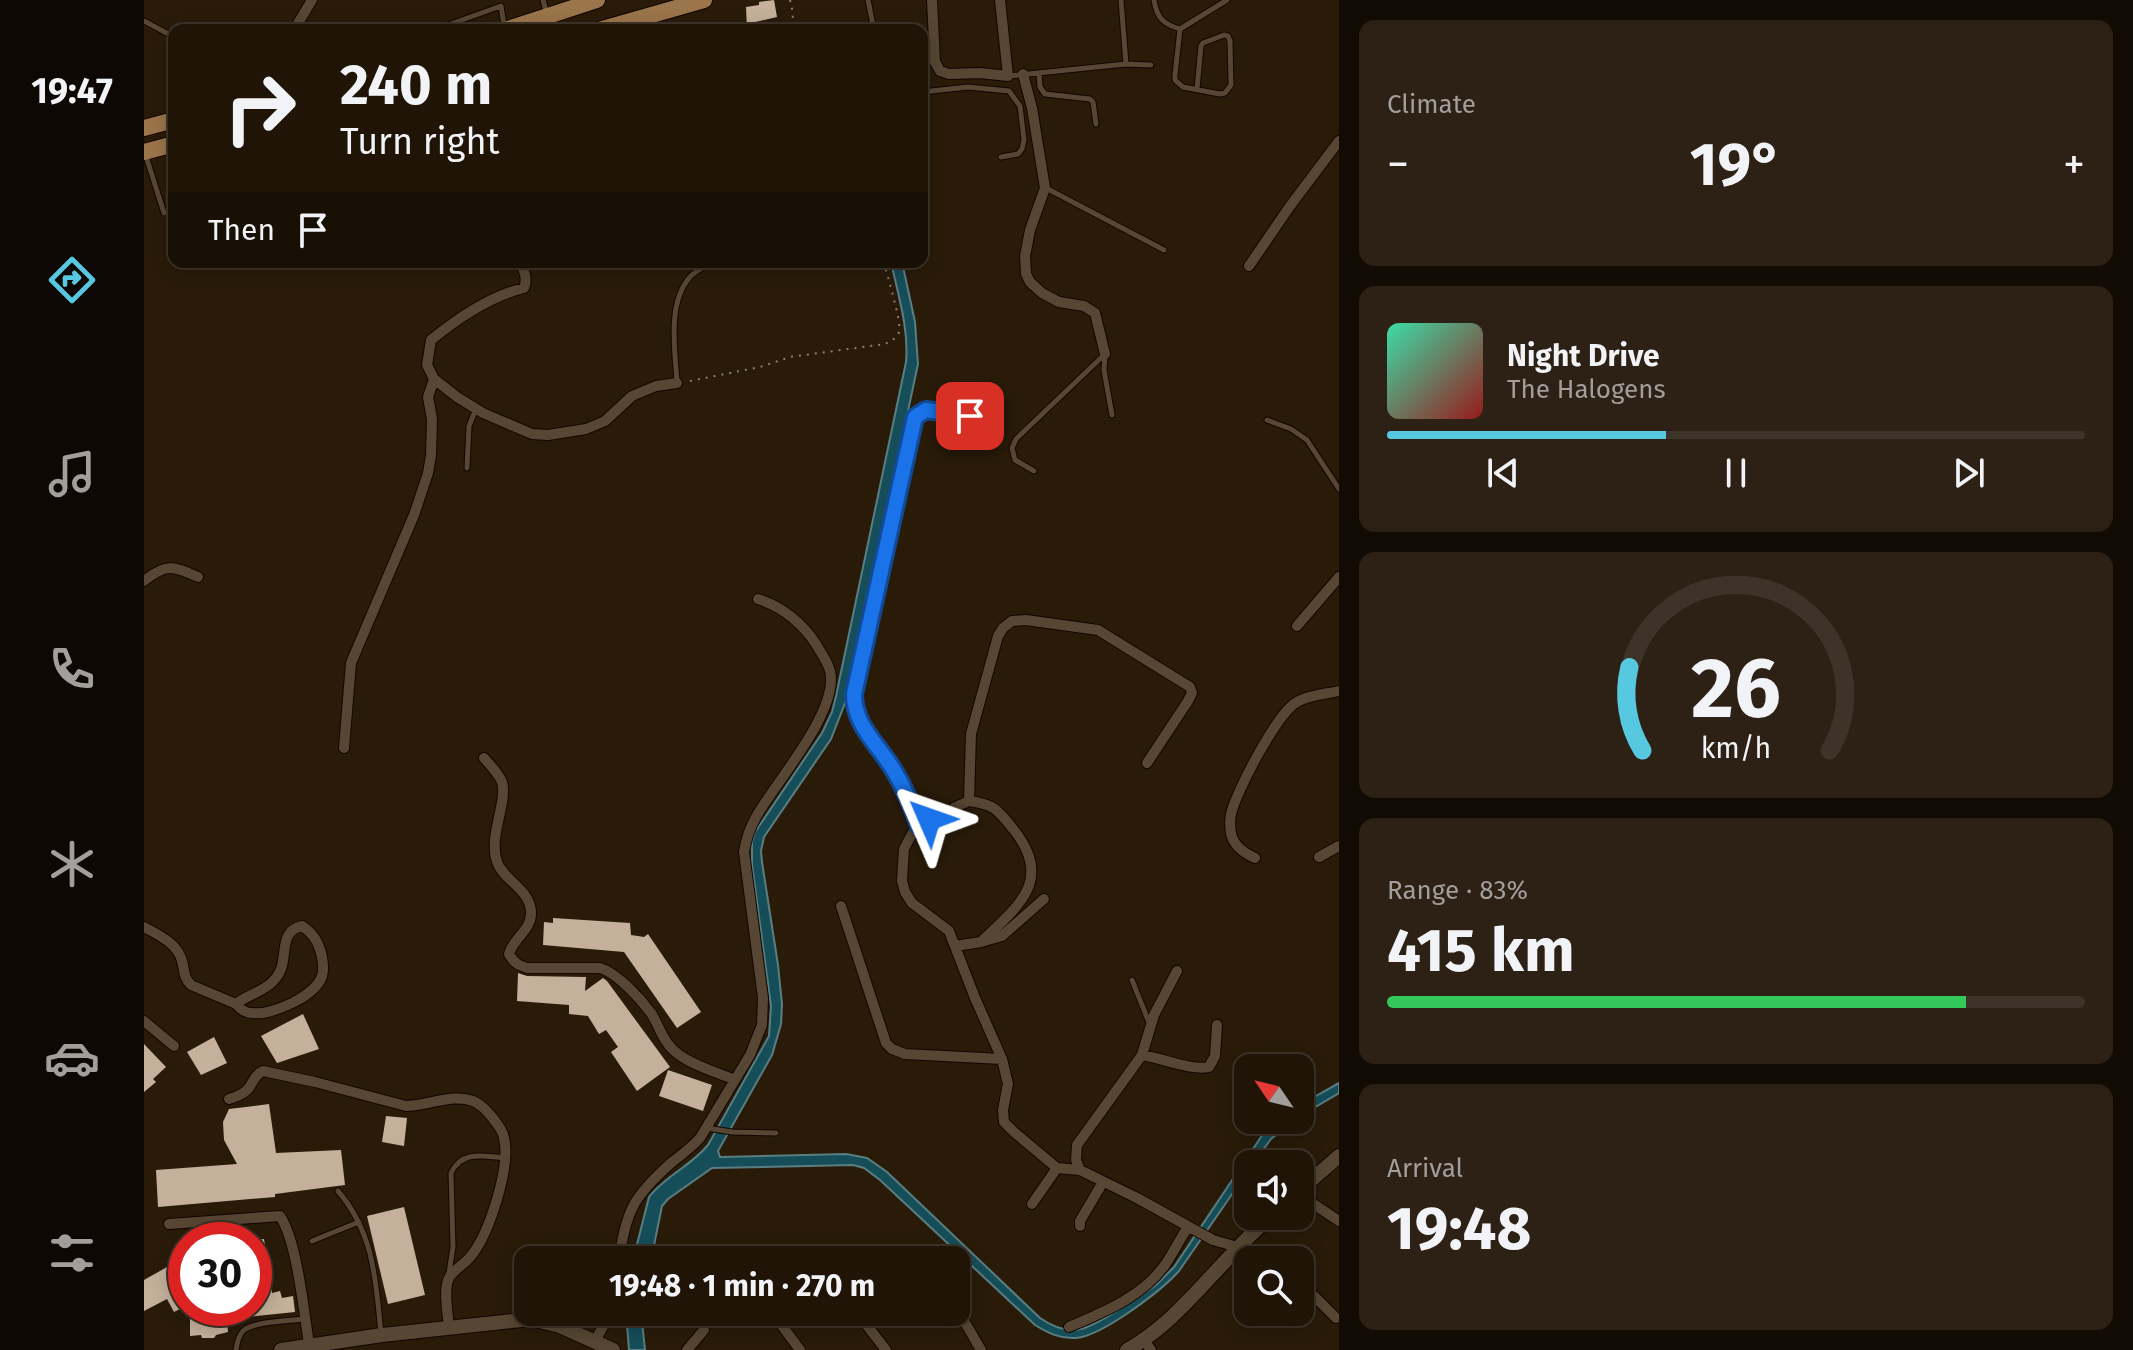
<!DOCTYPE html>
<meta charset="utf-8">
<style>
body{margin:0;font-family:"Fira Sans",sans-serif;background:#2d2115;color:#f1f3f6;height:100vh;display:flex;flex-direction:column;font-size:30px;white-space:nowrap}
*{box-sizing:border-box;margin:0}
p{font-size:26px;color:#a29e9b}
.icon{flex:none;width:44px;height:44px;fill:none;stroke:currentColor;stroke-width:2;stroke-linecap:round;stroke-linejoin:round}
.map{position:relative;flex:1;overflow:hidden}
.panel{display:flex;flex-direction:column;gap:20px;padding:20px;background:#120b04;width:794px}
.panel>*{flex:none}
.banner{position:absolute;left:24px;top:24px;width:760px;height:244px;border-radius:16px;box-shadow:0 4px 20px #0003,0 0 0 2px #3d3328;background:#201407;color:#f1f3f6;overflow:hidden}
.needle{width:52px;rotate:305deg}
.fabs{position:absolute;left:1090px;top:1054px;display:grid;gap:16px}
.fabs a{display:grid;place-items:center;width:80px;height:80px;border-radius:16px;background:#201407;box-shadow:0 4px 20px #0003,0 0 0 2px #3d3328;font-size:40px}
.speed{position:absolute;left:24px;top:1222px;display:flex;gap:16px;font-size:40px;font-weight:700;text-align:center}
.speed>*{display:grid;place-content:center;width:104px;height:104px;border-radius:50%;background:#201407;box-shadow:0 4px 20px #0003,0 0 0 2px #3d3328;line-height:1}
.speed .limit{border:12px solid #d22;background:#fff;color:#111}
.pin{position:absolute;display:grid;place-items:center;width:68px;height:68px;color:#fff;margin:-34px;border-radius:16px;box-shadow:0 4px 12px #0006}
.me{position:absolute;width:88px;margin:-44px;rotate:313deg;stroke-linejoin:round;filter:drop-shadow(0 0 6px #0008)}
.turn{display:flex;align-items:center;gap:28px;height:168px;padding:0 40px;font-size:36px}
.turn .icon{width:104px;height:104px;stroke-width:2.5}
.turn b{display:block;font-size:56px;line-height:68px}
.then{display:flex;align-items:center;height:76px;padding:0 40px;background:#0003;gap:16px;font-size:30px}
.big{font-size:60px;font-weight:700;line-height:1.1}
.panel .tile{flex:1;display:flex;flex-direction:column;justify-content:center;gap:12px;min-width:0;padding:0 28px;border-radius:16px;background:#2d2115}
.panel .dial{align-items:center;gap:0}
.dial svg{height:208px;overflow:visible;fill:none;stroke:#3d3328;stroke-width:7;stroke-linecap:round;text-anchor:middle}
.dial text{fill:#f1f3f6;stroke:none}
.song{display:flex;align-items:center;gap:24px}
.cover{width:96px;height:96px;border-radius:12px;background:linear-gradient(135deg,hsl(160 70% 55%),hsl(0 70% 35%))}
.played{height:8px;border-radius:4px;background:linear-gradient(90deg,#56c9e1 40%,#3d3328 40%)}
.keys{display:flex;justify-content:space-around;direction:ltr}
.heat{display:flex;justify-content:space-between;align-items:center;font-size:44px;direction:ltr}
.charge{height:12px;border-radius:6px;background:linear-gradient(90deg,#34c759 83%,#3d3328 0)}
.trip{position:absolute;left:370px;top:1246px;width:456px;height:80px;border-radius:16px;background:#201407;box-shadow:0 4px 20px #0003,0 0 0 2px #3d3328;font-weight:700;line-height:80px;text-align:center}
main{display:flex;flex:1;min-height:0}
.tabs{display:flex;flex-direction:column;width:144px;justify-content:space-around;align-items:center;background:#0d0803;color:#a29e9b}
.tabs .icon{width:56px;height:56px}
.tabs .current{color:#56c9e1}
.tabs b{font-size:36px;color:#f1f3f6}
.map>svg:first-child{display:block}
.water{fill:#154e59;stroke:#597e82;stroke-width:2}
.building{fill:#c5b19b}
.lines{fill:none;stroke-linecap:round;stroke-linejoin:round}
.service-casing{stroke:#120500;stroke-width:7}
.minor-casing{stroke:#120500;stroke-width:12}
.secondary-casing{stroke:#120500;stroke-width:16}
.primary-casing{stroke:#120500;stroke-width:18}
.path{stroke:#8d7f71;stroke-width:2;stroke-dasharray:2 6;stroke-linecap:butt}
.service{stroke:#574633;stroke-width:5}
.minor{stroke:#574633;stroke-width:10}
.secondary{stroke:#574633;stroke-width:14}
.primary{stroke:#9b754b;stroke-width:16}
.route-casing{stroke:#114b97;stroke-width:20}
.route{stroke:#1a73e8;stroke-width:14}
</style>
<main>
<nav class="tabs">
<b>19:47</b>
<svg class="icon current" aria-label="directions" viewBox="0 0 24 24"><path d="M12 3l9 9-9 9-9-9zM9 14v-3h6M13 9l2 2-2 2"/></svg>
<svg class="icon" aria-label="music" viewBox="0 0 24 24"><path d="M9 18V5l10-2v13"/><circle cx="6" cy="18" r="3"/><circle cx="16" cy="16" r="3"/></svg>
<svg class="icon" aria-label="phone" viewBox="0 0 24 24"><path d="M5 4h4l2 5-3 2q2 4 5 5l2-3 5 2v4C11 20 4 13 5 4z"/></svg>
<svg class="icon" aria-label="climate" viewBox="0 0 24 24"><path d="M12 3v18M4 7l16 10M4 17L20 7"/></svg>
<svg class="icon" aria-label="car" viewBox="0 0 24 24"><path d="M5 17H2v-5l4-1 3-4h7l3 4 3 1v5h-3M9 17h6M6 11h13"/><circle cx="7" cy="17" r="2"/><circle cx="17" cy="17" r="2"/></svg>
<svg class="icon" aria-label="filters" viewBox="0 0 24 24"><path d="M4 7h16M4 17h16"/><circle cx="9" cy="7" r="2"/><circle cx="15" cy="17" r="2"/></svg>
</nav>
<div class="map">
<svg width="1195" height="1350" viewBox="0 0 1195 1350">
<rect width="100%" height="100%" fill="#2a1b09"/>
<path class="water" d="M747 262H758L771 322 774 364 703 698 687 739 620 837 617 851 618 862 634 965 638 1004 637 1024 628 1055 574 1151 576 1157 702 1154 723 1158 743 1172 896 1318C906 1325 918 1331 932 1330 951 1328 992 1298 1011 1286L1030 1267 1119 1134 1135 1120H1150L1127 1139 1109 1164H1104V1171L1035 1271C1017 1291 958 1336 932 1338 916 1339 904 1333 891 1325L736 1180 720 1168 709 1165 568 1168 524 1199 518 1206 507 1260H489L505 1197C521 1176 547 1166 564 1145L625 1036 627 1006 608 865V842L611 832 678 733 688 712 692 696 762 362C765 328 754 295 747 262Z
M1195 1083V1093L1156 1116V1105Z
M482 1312H497L501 1350H485Z"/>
<path class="building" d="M630 0 633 17 611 22 607 30H603L602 7 615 5V2Z
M409 918 486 923 487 935 500 937 504 934 557 1012 533 1028 480 952 399 945 400 922 409 923Z
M374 973 383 976 442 977 441 991 459 978 463 981 526 1067 493 1091 467 1052 474 1047 462 1030 455 1034 444 1016 425 1014V1005L373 1001Z
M159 1014 175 1049 133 1063 117 1036Z
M70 1037 83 1063 57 1075 43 1052Z
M0 1044 22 1067 9 1079 12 1082 0 1092Z
M524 1070 568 1085 559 1111 515 1096Z
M125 1104 132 1153 197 1150 201 1185 131 1194V1197L14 1207 12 1170 93 1164 80 1140 79 1122 85 1109Z
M242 1116 263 1118 260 1146 238 1142Z
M260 1207 281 1295 244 1304 223 1216Z
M120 1239 128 1293 136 1291 138 1298 149 1296 151 1312 94 1318 93 1308H110V1240Z
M23 1267 42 1299V1306L30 1312 23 1299 0 1311V1280Z
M82 1311 84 1332 72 1335 70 1338H58L57 1335 46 1336V1318L68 1316 69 1312Z"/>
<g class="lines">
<g class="service-casing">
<path id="service" d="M399 0 403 14
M724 0 730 30
M1010 0C1013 18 1019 24 1036 29L1083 0
M0 21 30 37
M1036 29 1031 75V80L1039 87 1076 94 1081 93 1087 85 1086 41 1084 36 1080 35 1059 43 1057 46 1053 89
M290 30 357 6 360 25
M982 64 1007 65
M895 73 896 87 901 94 946 99 949 102 952 124
M865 76 982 64 977 0
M778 92 824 87 865 91 876 106 880 140 878 149 874 154 857 157
M1 153 20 213
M902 188 1020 250
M533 382C531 350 523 303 546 277 551 271 560 267 567 262
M1123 420 1147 429 1163 440 1195 489
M323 468 325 426 332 409
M890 471 871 460 868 448 872 439 961 354 960 370 968 415
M988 980 1006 1025
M563 1128 588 1132 632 1133
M194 1191C230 1233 232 1281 237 1334
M168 1241 215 1222
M305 1273 309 1247 307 1173C318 1150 339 1156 361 1158
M92 1350C93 1344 94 1336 99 1331 110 1321 145 1321 160 1319"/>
</g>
<g class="minor-casing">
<path id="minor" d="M788 0 791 62 796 71 805 74 836 73 864 76 856 0
M150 30 168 0
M879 74 888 108 901 188 886 230 881 256 882 274 886 282 898 293 915 302 940 306 951 313 961 354
M1105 266 1146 206 1195 141
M290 379 313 397 339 413 388 434 404 435 442 429 461 421 488 396 512 386 533 383
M0 581C22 563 29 566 54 577
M1153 626 1195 577
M200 748 207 663 270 515 284 473 287 455 288 419 284 397 290 379 283 365 287 340C314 318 346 296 380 288 384 278 380 271 376 262
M340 758C346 765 355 774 358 782 364 802 344 836 353 862 360 881 386 889 387 912 388 930 369 938 365 954 370 963 374 965 383 968H456C473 973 496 998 507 1013 516 1027 519 1043 534 1054 550 1066 572 1072 591 1080
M1003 763 1044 701 1048 693 1046 687 954 630 882 620 868 621 859 628 854 636 827 734 825 801 785 819 769 832 760 849 758 881 761 892 768 903 805 931 831 998 858 1059 864 1084 859 1110 860 1122 870 1132 913 1168 936 1170 993 1198 1069 1240 1111 1252 1123 1260
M825 801C850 804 854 810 870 830 910 881 874 906 837 942
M775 826 763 793 749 768 716 722 710 709V694L771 417 782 410 826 416 839 410
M1175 857 1195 846
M1111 858C1100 853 1089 846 1087 833 1086 827 1086 819 1087 814 1092 792 1133 713 1153 702 1164 695 1182 694 1195 691
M697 906 742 1043 748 1049 761 1054 858 1059
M0 927C15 935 34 944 38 961 41 971 39 977 47 985L92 1004C96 1009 101 1013 108 1013 127 1016 172 996 178 976 180 970 179 963 178 957 175 943 170 934 158 926 136 931 143 952 137 969 129 990 107 992 92 1004
M811 946 837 942 858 936 900 899
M0 1021 30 1046
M998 1055C1017 1058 1048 1071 1065 1067L1071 1056 1073 1025
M85 1099C114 1091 103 1079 119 1071L171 1082 262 1106C284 1106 308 1093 329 1101 337 1104 343 1111 348 1117 353 1124 359 1130 360 1138 367 1167 345 1234 327 1256 321 1264 309 1270 305 1278 299 1289 304 1315 305 1327
M936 1170 932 1160 933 1145 998 1055 1010 1015 1033 971
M1156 1195 1195 1221
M888 1204 913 1168
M25 1224 136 1216C154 1243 160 1316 166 1350
M936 1226V1221L959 1182
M475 1260C482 1210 490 1196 527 1163 537 1155 547 1148 556 1138L606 1055 618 1025 619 998 600 852C602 839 606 828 612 817 631 783 696 710 686 671 684 662 676 652 672 644 658 623 638 607 614 599
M1156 1282 1192 1318
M812 1307 837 1350
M628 1312 656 1350
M718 1319 742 1350
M925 1327C960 1312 998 1297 1021 1265 1029 1253 1036 1239 1044 1227
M1000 1340 1007 1350
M451 1341 467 1312
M543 1350 560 1330"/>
</g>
<g class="secondary-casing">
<path id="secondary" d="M1156 1190 1195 1156
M137 1350 238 1335 387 1319 416 1326 469 1350
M983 1350C1028 1325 1059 1283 1095 1247 1105 1236 1116 1226 1127 1216"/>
</g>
<g class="primary-casing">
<path id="primary" d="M361 30 453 0
M455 30 560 0
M0 128 30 120
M0 152 30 144"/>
</g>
<path class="path" d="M646 0 648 9 650 30
M546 381 616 367 646 357 741 344C746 341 753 339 755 332 758 322 743 276 740 262"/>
<use href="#service" class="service"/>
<use href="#minor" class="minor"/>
<use href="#secondary" class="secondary"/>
<use href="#primary" class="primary"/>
</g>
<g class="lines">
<g class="route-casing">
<path id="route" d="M785 819 775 826C768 806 761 788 749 769 733 743 710 725 710 694L771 417 782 410 826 416"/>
</g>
<use href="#route" class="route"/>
</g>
</svg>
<div class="fabs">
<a><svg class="needle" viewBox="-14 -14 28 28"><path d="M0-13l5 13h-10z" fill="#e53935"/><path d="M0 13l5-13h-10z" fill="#a29e9b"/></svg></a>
<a><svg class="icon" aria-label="sound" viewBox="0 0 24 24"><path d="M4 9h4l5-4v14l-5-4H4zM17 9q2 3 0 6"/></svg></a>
<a><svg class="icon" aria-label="search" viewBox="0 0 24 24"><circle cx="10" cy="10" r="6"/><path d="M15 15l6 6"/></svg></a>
</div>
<div class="speed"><div class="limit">30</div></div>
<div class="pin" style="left:826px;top:416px;background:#d93025"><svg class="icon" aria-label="arrive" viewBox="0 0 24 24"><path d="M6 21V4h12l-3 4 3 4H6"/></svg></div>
<svg class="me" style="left:785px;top:819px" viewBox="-20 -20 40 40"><path d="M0-17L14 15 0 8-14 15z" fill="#1a73e8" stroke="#fff" stroke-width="4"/></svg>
<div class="trip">19:48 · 1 min · 270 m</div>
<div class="banner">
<div class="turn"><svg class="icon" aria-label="right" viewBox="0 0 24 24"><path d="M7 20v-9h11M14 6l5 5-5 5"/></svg><div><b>240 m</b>Turn right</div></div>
<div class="then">Then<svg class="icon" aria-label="arrive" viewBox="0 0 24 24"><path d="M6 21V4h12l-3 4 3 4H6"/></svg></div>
</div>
</div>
<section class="panel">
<div class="tile"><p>Climate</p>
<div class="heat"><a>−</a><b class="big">19°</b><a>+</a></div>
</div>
<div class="tile">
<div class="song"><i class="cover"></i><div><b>Night Drive</b><p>The Halogens</p></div></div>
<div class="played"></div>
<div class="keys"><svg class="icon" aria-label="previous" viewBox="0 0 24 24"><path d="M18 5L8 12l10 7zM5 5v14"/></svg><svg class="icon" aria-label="pause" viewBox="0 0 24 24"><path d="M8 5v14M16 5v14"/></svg><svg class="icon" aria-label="next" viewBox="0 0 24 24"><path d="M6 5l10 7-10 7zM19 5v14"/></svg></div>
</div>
<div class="tile dial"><svg viewBox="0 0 100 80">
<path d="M14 69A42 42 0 1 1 86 69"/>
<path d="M14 69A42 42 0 0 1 9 37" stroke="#56c9e1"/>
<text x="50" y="56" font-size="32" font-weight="700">26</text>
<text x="50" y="72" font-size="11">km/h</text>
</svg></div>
<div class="tile"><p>Range · 83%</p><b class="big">415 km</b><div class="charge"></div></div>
<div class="tile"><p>Arrival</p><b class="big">19:48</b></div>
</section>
</main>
